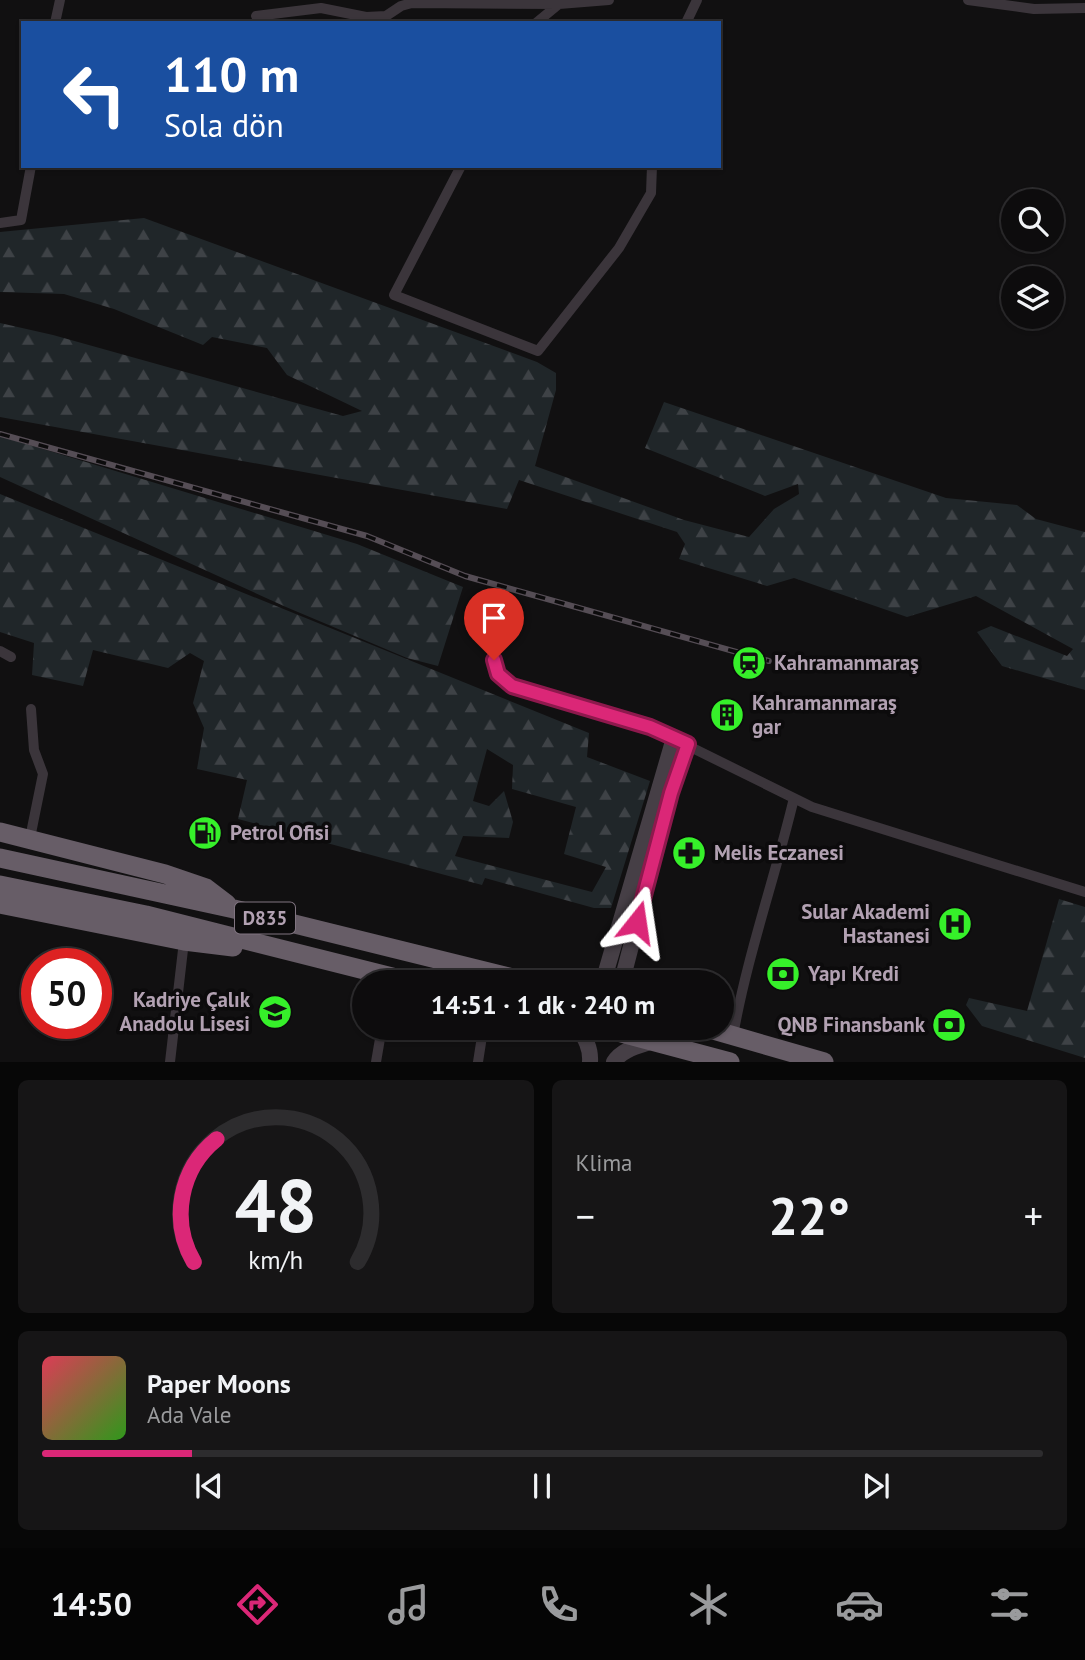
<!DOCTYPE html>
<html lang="tr">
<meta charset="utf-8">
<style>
body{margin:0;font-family:"PT Sans",sans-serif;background:#161516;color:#f1f3f6;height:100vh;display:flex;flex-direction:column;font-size:26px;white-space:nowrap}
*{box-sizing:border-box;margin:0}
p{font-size:23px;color:#9a9b9d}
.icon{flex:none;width:38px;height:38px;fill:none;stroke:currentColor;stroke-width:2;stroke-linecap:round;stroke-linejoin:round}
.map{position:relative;height:1062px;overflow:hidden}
.side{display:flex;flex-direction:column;gap:18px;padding:18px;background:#070707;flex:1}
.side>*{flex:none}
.guide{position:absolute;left:21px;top:21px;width:700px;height:147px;border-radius:0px;box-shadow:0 2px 5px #0004,0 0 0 2px #2d2c2e;background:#1a4fa0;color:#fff;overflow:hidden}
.controls{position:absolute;left:1001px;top:189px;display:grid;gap:14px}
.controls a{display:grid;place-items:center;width:63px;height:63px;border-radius:50%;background:#0d0c0d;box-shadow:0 2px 5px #0004,0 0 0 2px #2d2c2e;font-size:35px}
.speed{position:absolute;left:21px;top:948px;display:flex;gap:14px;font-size:35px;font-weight:700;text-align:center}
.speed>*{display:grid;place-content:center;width:91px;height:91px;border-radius:50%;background:#0d0c0d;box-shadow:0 2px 5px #0004,0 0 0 2px #2d2c2e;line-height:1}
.speed .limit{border:10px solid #d22;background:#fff;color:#111}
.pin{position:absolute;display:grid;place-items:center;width:60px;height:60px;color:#fff;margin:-72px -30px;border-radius:50% 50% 50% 0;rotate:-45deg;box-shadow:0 0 7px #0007}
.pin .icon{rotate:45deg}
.me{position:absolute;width:77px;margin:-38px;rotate:15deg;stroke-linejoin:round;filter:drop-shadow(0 0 5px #0008)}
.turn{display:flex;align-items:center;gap:24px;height:147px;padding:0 28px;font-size:32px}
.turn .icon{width:91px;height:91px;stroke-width:2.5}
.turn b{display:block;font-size:49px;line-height:60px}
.big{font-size:52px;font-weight:700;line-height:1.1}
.side .card{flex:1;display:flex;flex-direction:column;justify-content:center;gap:10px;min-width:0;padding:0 24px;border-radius:10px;background:#161516}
.side .dial{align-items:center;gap:0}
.dial svg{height:182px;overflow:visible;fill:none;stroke:#2d2c2e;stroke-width:7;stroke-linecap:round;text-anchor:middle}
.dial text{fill:#f1f3f6;stroke:none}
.song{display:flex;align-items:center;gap:21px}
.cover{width:84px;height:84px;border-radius:10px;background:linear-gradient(135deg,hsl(350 70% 55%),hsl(110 70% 35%))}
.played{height:7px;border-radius:4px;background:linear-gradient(90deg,#db2777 15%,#2d2c2e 15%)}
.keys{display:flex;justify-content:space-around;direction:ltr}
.heat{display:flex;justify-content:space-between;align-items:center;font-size:38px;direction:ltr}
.side .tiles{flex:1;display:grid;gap:18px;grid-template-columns:1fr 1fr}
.card:last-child{grid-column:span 2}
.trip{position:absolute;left:352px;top:970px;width:382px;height:70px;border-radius:35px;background:#0d0c0d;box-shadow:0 2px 5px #0004,0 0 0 2px #2d2c2e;font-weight:700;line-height:70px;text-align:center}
.tab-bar{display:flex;height:112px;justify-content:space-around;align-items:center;background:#050505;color:#9a9b9d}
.tab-bar .icon{width:49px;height:49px}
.tab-bar .selected{color:#db2777}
.tab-bar b{font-size:32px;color:#f1f3f6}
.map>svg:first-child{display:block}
.forest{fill:url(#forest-firs);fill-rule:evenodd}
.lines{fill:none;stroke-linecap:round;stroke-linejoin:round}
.street{stroke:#3b353b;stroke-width:10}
.secondary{stroke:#463f46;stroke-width:16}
.highway{stroke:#675d67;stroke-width:19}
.rail-casing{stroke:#554d55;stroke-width:6}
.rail{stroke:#0c0b0c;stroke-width:3.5;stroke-dasharray:10;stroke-linecap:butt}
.route-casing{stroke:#8e194d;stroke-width:18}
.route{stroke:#db2777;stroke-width:12}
.labels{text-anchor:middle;stroke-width:7;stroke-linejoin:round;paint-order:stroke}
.shield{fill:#0c0b0c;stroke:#807480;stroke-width:2}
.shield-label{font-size:19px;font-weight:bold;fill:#b2a1b2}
.poi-label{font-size:21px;font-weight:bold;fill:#b2a1b2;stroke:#0c0b0c;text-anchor:start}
</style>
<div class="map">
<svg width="1085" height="1062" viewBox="0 0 1085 1062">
<defs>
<pattern id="forest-firs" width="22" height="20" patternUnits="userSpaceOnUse" patternTransform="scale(1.75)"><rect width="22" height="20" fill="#202629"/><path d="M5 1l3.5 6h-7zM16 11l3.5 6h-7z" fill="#3e4246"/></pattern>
</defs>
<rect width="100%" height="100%" fill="#111011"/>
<path class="forest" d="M144 218 537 362 556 373V390L535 466 684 520 749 537 774 509 799 494 798 484 765 496 645 448 664 402 946 498 1017 505 1036 519 1085 532V690L1002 666 977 632 991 626 1067 656 1073 649 976 596 907 617 794 578 767 586 679 559 685 544 677 532 519 480 507 509 0 417V323L53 335 343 416 362 411 287 375 267 348 212 337 203 345 114 309 64 294 0 292V232Z
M0 436 357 544 463 587 438 666 407 658 286 607 0 477Z
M0 494 589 733 587 757 650 781 611 908H594L485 878 482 885 238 819 247 780 197 769 204 728 193 703 204 661 190 653 168 668 93 650 83 686 32 675 34 643 0 632ZM487 749 513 765 512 789 576 807 564 854 606 867 592 892 455 856 463 836 509 838 513 822 504 791 489 806 473 801Z
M1059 899 1085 907V1058L982 1026 966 1005 969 998 1027 1011Z"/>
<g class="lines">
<path class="street" d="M968 0 1034 9 1085 8
M256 16 321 8 366 17 386 16 401 6 412 3 559 4 609 0
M55 23 60 0
M536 23 559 4
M686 23 697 0
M461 166 394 295 538 351 619 248 651 193 652 166
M0 223 21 220 31 166
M495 646C493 667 496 673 512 686L650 727 812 807 1085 892
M0 651 11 657
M30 838 43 774 34 750 31 709
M733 1036C747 956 775 878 794 798
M170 1062 184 941
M376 1062 382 1027
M478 1062 483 1030"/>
<path class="secondary" d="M603 982 674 738
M624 982V973L671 793 687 744
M578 1027C585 1038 591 1048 590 1062
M614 1062C622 1049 639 1046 653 1041"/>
<path class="highway" d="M0 832 165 874 206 888 227 904
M0 858 234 909 529 982
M0 885 146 915 412 982
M0 904 184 941 233 947
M599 1027 730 1062
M703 1027 824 1062"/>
<g class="rail-casing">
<path id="rail" d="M0 434 367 536 465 576 769 661"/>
</g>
<use href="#rail" class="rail"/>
</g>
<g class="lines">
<g class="route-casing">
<path id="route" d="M494 660 498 674 512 686 650 727 688 744 671 793 637 922"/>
</g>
<use href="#route" class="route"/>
</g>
<defs>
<g id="station-disc" transform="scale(1.75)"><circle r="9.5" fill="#36f02a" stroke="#0c0b0c"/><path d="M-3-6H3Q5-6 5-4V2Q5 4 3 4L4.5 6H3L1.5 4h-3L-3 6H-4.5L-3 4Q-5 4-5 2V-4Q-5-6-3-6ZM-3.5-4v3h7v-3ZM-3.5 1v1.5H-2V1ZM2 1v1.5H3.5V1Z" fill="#111"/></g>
<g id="building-disc" transform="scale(1.75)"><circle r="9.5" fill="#36f02a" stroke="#0c0b0c"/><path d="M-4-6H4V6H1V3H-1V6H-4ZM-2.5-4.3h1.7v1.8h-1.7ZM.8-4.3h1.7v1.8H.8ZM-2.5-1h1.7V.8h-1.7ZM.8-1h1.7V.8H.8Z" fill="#111"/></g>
<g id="fuel-disc" transform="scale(1.75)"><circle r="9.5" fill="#36f02a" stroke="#0c0b0c"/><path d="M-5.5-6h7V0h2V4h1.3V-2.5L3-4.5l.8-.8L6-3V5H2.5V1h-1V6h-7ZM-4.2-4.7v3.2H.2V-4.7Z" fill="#111"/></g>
<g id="pharmacy-disc" transform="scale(1.75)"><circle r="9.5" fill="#36f02a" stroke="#0c0b0c"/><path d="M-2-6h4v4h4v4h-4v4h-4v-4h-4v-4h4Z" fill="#111"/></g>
<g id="hospital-disc" transform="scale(1.75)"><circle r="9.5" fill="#36f02a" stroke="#0c0b0c"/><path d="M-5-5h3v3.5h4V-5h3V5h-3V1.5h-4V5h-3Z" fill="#111"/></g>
<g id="bank-disc" transform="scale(1.75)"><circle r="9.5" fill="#36f02a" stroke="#0c0b0c"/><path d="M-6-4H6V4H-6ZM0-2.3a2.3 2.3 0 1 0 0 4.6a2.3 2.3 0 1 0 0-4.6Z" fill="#111"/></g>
<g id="school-disc" transform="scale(1.75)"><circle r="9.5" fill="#36f02a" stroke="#0c0b0c"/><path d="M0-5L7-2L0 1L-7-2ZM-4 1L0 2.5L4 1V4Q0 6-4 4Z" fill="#111"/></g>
</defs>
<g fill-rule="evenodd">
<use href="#station-disc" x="749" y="663"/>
<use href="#building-disc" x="727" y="715"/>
<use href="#fuel-disc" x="205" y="833"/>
<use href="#pharmacy-disc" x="689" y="853"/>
<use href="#hospital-disc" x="955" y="924"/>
<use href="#bank-disc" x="783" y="974"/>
<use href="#school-disc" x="275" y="1012"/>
<use href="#bank-disc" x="949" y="1025"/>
</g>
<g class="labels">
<rect class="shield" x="235" y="902.5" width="60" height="31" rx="5"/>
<g class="shield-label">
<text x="265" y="925">D835</text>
</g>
<g class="poi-label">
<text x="774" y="670">Kahramanmaraş</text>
<text x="752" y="710">Kahramanmaraş<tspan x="752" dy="24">gar</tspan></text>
<text x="230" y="840">Petrol Ofisi</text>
<text x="714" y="860">Melis Eczanesi</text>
<text x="930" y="919" text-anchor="end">Sular Akademi<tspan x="930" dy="24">Hastanesi</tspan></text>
<text x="808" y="981">Yapı Kredi</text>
<text x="250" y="1007" text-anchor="end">Kadriye Çalık<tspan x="250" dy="24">Anadolu Lisesi</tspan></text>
<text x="925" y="1032" text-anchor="end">QNB Finansbank</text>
</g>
</g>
</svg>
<div class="controls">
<a><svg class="icon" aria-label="search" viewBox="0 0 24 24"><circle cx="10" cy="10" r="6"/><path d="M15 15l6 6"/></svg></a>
<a><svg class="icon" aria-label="layers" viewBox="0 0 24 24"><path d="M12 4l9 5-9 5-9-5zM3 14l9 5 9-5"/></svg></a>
</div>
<div class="speed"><div class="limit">50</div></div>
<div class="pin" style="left:494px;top:660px;background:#d93025"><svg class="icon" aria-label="arrive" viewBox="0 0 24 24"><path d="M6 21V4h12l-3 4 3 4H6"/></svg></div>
<svg class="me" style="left:637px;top:922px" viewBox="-20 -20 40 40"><path d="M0-17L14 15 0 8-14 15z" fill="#db2777" stroke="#fff" stroke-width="4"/></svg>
<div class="trip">14:51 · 1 dk · 240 m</div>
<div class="guide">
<div class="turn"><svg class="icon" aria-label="left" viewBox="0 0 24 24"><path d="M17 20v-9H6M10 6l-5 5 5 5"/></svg><div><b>110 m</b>Sola dön</div></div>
</div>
</div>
<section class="side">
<div class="tiles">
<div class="card dial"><svg viewBox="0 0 100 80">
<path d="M14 69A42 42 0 1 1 86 69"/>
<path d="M14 69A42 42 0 0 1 24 15" stroke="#db2777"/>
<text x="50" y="56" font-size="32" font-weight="700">48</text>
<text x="50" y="72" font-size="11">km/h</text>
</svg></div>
<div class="card"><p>Klima</p>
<div class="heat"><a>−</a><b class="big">22°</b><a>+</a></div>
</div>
<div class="card">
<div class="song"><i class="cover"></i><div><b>Paper Moons</b><p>Ada Vale</p></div></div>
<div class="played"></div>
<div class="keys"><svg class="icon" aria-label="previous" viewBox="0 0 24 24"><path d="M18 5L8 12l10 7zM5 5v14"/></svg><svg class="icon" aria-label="pause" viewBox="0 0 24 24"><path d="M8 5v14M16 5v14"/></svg><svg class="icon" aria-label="next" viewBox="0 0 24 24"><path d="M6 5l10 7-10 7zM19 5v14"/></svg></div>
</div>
</div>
</section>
<nav class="tab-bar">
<b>14:50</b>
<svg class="icon selected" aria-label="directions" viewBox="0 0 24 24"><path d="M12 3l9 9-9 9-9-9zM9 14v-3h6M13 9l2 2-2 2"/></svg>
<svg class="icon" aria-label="music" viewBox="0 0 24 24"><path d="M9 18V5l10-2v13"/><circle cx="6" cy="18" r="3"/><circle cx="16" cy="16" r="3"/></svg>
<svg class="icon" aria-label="phone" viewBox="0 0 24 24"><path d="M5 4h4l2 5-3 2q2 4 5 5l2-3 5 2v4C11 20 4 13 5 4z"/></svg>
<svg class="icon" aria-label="climate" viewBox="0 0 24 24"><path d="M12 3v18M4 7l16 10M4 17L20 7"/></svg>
<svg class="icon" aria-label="car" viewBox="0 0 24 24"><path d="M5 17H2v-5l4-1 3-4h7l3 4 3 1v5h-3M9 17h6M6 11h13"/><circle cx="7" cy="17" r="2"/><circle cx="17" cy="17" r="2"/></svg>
<svg class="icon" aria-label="filters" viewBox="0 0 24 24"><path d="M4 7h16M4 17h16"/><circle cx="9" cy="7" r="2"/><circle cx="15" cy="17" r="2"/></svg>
</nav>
